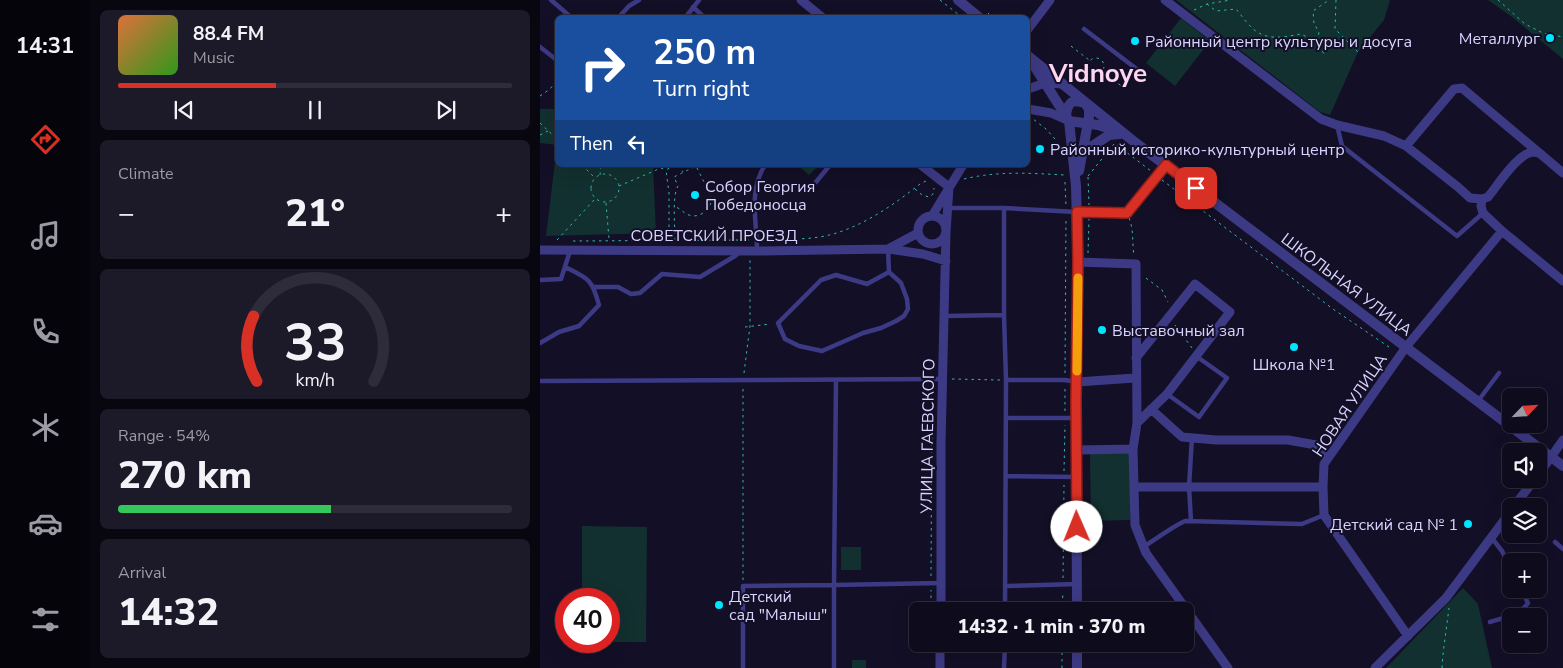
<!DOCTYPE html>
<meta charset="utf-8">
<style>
body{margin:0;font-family:"Nunito Sans",sans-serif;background:#1c1929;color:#f1f3f6;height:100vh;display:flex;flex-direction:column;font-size:19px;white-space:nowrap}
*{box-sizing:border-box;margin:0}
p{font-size:16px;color:#9b9ba3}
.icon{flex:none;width:28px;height:28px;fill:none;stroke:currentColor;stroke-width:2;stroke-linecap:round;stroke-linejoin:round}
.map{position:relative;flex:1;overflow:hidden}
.sheet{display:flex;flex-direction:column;gap:10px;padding:10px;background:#08060f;width:450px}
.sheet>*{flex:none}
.hud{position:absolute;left:15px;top:15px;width:475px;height:152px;border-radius:8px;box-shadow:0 5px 20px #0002,0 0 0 1px #2e2b3b;background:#1a4fa0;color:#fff;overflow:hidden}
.needle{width:32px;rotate:65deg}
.controls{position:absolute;left:962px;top:388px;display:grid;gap:10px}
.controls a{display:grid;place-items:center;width:45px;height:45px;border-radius:8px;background:#0e0b1c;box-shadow:0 5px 20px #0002,0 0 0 1px #2e2b3b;font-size:25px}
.speed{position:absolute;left:15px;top:588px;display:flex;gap:10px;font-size:25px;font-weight:700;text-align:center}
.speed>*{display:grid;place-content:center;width:65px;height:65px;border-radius:50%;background:#0e0b1c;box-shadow:0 5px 20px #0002,0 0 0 1px #2e2b3b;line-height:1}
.speed .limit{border:8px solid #d22;background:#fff;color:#111}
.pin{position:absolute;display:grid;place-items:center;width:42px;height:42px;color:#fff;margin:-21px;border-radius:10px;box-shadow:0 2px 8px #0006}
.me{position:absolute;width:55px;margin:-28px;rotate:359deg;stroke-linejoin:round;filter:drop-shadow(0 0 4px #0008)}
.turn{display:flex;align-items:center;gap:18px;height:105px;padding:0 15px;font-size:22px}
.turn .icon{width:65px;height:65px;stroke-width:2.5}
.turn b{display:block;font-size:35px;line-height:42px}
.then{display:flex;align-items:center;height:48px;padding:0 15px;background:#0003;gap:10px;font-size:19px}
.big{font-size:38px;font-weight:800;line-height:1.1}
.sheet .tile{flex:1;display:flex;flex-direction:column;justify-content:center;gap:8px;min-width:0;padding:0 18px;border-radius:8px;background:#1c1929}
.sheet .dial{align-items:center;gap:0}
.dial svg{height:130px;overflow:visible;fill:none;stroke:#2e2b3b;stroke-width:7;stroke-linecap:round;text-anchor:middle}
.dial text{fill:#f1f3f6;stroke:none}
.song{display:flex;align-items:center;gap:15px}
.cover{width:60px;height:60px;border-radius:8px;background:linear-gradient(135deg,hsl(20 70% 55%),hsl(110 70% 35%))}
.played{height:5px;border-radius:2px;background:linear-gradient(90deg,#d93025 40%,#2e2b3b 40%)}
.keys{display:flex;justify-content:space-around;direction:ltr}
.heat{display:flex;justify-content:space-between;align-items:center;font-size:28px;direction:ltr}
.charge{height:8px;border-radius:4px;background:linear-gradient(90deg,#34c759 54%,#2e2b3b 0)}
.trip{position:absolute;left:369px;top:602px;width:285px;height:50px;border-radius:8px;background:#0e0b1c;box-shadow:0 5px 20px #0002,0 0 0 1px #2e2b3b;font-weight:800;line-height:50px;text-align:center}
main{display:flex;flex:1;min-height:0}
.dock{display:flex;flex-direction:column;width:90px;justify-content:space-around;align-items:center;background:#06040b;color:#9b9ba3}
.dock .icon{width:35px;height:35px}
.dock .current{color:#d93025}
.dock b{font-size:22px;color:#f1f3f6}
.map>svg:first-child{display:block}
.green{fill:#12302f}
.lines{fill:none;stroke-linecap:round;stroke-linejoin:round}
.path{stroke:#2fb8b0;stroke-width:1;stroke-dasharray:2.5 4;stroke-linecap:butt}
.service{stroke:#3d3a85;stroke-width:4.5}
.minor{stroke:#3d3a85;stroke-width:9}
.tertiary{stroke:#3d3a85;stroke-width:10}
.route-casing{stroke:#8d1f18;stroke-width:12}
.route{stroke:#d93025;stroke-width:9}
.slow{stroke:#f59e0b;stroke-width:9}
.poi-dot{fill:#00e5ff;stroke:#130f26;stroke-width:2}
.labels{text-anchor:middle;stroke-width:4;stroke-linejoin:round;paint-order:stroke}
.poi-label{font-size:16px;fill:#d9d4ff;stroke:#130f26;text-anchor:start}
.street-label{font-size:16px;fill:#d9d4ff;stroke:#130f26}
.town-label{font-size:26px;font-weight:bold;fill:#ffd6f0;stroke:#130f26}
</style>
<main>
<nav class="dock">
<b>14:31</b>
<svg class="icon current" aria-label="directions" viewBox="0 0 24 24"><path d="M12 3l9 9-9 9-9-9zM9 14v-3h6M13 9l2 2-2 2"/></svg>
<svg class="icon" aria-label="music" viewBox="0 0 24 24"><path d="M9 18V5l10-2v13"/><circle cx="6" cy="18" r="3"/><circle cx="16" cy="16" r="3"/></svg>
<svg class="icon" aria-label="phone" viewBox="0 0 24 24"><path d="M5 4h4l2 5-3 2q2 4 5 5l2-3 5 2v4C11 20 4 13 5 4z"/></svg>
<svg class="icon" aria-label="climate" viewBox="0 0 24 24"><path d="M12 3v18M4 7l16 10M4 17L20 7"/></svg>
<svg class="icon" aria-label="car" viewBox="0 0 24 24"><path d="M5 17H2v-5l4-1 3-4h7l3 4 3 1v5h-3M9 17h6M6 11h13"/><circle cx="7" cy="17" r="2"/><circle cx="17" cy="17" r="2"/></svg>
<svg class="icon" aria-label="filters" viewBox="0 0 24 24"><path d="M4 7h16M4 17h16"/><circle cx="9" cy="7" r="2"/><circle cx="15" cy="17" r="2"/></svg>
</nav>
<section class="sheet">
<div class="tile">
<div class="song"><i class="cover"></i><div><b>88.4 FM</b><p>Music</p></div></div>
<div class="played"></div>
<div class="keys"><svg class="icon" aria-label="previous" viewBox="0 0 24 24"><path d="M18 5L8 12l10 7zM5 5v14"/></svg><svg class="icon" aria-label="pause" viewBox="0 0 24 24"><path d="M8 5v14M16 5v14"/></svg><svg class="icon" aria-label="next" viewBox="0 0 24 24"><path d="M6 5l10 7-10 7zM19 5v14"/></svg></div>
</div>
<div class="tile"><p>Climate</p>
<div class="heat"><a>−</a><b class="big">21°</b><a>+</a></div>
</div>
<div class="tile dial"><svg viewBox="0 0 100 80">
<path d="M14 69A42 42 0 1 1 86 69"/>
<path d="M14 69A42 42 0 0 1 12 29" stroke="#d93025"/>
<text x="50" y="56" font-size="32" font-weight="700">33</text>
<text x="50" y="72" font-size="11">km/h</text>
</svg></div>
<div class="tile"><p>Range · 54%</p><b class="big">270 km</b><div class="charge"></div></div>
<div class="tile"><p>Arrival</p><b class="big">14:32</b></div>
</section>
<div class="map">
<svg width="1023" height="668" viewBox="0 0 1023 668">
<rect width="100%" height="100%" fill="#130f26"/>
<path class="green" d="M636 0H850L844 20 818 52 790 115 780 112Z
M948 0H1023V59L972 17Z
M641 18 670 41 635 86 606 63Z
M0 109H17L18 165H113L116 233 6 236 17 145 0 143Z
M263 165H279L269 175 261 168Z
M590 453V520L551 521 550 454Z
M42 526 107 527 106 642H42L69 641V599H42Z
M301 547H321V570H301Z
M923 588 938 604 952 668H846Z
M312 660H326V668H312Z"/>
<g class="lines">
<path class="path" d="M400 0 423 18
M796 0 795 29 818 52
M958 0 985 24 1003 33 1023 37
M667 4 676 11 696 9C703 17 711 30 721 34 733 40 749 36 761 34L777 42 784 54
M654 10 667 4 691 0
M448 13 453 18
M777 41 779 33 774 23 773 11 789 0
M531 46 549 60
M548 66a8 8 0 1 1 16 0a8 8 0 1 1-16 0Z
M563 72 584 88
M0 96 10 89 18 79
M488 120 493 119 506 129 515 139 523 154
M0 123 18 140
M0 135 8 131
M577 145 611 171
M42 165 54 177
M139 165 143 172
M51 188a14 14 0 1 1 28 0a14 14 0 1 1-28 0Z
M60 175 61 165
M548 176 574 144
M548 177 549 205
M424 179C457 171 490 173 524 175
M622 180 793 309 849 347
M525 182 526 206
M79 186 121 168 126 170
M375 189 382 195 389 197 393 194 394 188
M66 203 69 239
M589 218C594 230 592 243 594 256
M17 240 55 199
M129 240V193L126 170 135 165
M135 240C135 227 132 195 138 186L134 177 156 166 172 198C171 209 160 219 149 215 144 214 141 208 135 207
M223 240C244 239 265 240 285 236 321 228 352 206 380 184L386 181
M33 241 209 240
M548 253 549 219
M606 278 622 290 628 302
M635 325 652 348
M205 327 230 324
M204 373 210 326V260
M525 373 526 217
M412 379 460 380
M525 411V387
M524 471 525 425
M391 576 392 385
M523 578 524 485
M203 580V387
M391 611V590
M522 611 523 592
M522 668V644
M902 668 903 654 909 608"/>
<path class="service" d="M11 0 32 18
M153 7 165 18
M78 18 89 6 99 0
M145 18 159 0
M544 29 598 70
M0 47 18 61
M797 125 802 146 917 236 943 213
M276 182 290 165
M407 208H464V315
M464 208 537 212 587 213 625 166
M348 249 349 272 327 284 296 275 281 280 238 323 245 339 259 346 282 351 323 333 341 328 356 321 364 316 368 309 367 299 361 283 349 272
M217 251C217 221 208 192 225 165
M0 280 21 279 30 251
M54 287H78L91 294 100 293 122 274 160 277 195 256 200 252
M404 316 464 315 466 380 465 611
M0 343 19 332 39 326 59 305C52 279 49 279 25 267
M466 380H525L537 382
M0 381 403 379
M627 394 659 417 687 378 656 356
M938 401 959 373
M466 418H536
M466 476 537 477
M651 521 649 487 652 437
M951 537 962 551 971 569
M1015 542 1023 549
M603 547C618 538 630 528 645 521L762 524 784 515
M466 586 537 584
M950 622C963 618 980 615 988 603L981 589
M203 668V586L294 585 296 380
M294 668V585L401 583
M464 668 465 644"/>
<path class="minor" d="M261 0 283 18
M625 0 781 119 797 125 844 136 866 146 918 187 930 198 942 199 941 206 943 213 962 231 1023 281
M488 29 510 0
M488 89 505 83 522 84
M488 109 511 113 529 121
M866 146 914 89 922 88 1023 173
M381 165 409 187
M942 199 948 197C958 185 978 153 993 152 996 152 999 153 1001 154
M378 230a14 14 0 1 1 28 0a14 14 0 1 1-28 0Z
M392 216 423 165
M348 249 378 233
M0 250 217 251 348 249 383 254 406 261
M538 262 596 264 597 423
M596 358 655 284 690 312 627 394 597 423 593 449 595 525 606 553 688 668
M537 382 595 378
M611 409 642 437 676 440H748L776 445 788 458
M537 450 593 449
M999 474 1023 440
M595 487H783
M974 506 995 479
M401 611V444L406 232 409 187
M868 636 784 515 783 487 784 464 866 347 962 231
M400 668V644
M835 668 906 598 971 511"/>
<path class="tertiary" d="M418 0 440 18
M488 56 592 140 1023 466
M493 64 529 121 536 186 538 262 536 400 537 611
M526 115C528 101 533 99 545 103L549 109V117L539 171
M529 121 558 125 577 131
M542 153 569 135 580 134
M537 668V644"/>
</g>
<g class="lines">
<g class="route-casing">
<path id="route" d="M537 527 536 400 538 262 537 212 587 213 626 165 656 188"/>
</g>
<use href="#route" class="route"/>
<path class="slow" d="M537 371 538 278"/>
</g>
<g class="poi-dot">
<circle cx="1010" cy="38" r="5"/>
<circle cx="595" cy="41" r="5"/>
<circle cx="500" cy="149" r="5"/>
<circle cx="155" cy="195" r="5"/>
<circle cx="562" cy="330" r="5"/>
<circle cx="754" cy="347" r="5"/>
<circle cx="928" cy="524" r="5"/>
<circle cx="179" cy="605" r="5"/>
</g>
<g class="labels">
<g class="poi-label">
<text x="1000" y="44" text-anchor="end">Металлург</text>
<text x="605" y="47">Районный центр культуры и досуга</text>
<text x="510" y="155">Районный историко-культурный центр</text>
<text x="165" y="192">Собор Георгия<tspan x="165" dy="18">Победоносца</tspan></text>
<text x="572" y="336">Выставочный зал</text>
<text x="754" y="370" text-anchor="middle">Школа №1</text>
<text x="918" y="530" text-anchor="end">Детский сад № 1</text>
<text x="189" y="602">Детский<tspan x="189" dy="18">сад "Малыш"</tspan></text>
</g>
<g class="street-label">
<text x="174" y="241">СОВЕТСКИЙ ПРОЕЗД</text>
<text transform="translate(807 284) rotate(37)" y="6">ШКОЛЬНАЯ УЛИЦА</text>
<text transform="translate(809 405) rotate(-56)" y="6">НОВАЯ УЛИЦА</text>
<text transform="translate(387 436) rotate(-89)" y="6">УЛИЦА ГАЕВСКОГО</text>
</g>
<g class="town-label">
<text x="558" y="82">Vidnoye</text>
</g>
</g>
</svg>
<div class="controls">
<a><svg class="needle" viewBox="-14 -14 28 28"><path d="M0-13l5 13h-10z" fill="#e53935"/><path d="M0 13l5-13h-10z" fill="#9b9ba3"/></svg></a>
<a><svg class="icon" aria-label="sound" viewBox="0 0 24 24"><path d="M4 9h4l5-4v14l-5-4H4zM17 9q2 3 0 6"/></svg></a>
<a><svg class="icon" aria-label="layers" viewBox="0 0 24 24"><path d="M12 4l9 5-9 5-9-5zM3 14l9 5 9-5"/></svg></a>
<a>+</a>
<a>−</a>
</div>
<div class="speed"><div class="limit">40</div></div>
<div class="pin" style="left:656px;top:188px;background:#d93025"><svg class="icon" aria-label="arrive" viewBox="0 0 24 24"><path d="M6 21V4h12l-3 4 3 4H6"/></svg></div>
<svg class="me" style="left:537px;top:527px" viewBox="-20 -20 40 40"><circle r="19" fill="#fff"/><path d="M0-13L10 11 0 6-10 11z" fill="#d93025"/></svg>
<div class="trip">14:32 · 1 min · 370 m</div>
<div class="hud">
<div class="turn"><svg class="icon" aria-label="right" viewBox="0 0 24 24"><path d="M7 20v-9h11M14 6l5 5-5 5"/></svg><div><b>250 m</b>Turn right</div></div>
<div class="then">Then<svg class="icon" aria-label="left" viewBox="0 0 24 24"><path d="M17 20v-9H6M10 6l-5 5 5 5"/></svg></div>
</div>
</div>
</main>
